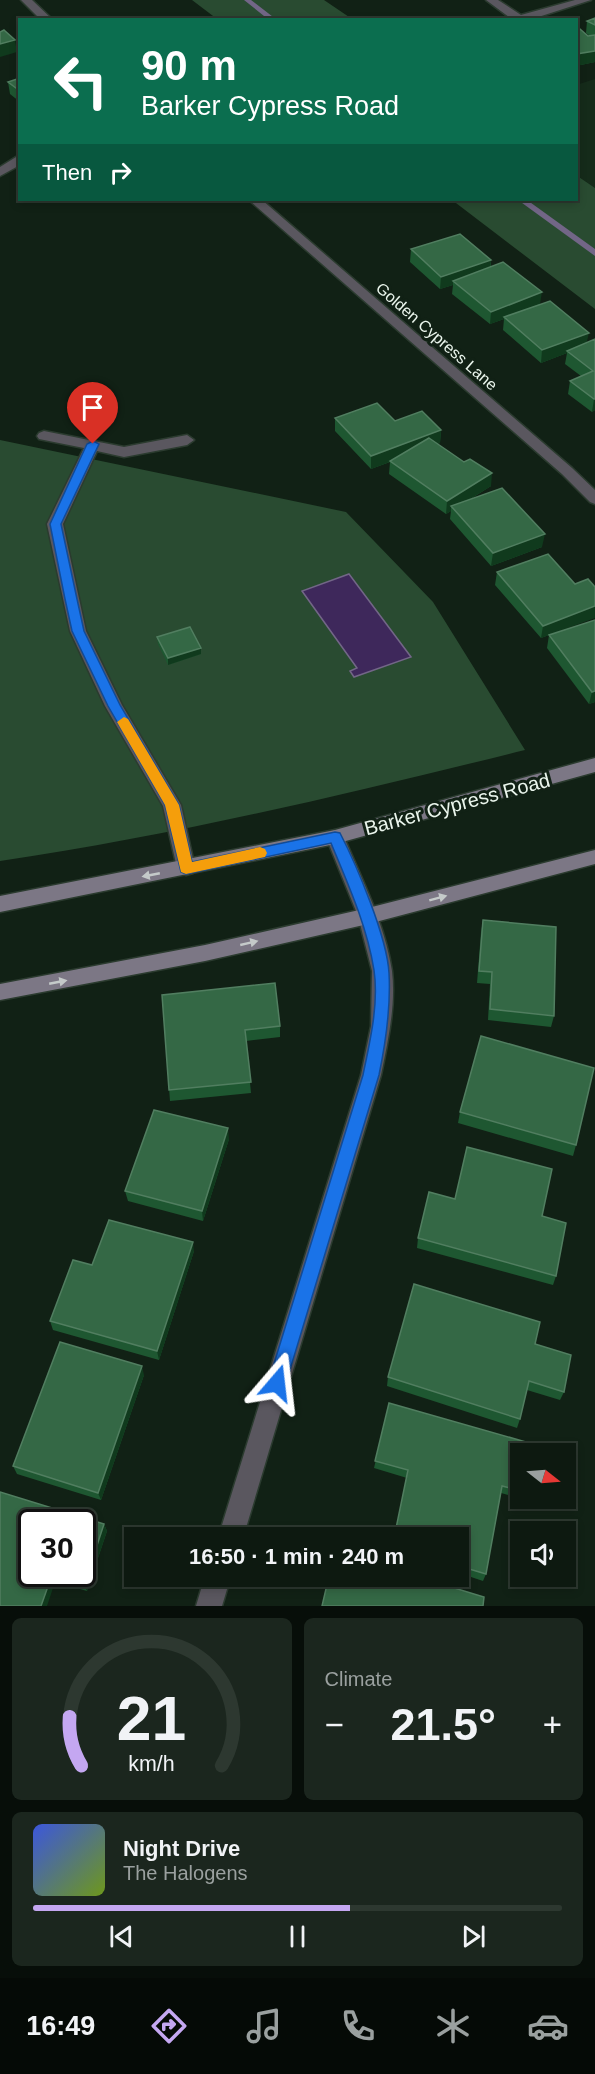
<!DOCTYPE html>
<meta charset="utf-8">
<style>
body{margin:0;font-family:Helvetica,sans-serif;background:#1b261e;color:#f1f3f6;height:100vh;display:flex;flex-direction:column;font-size:22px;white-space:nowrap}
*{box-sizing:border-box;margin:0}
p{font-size:20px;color:#9aa09f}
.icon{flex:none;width:33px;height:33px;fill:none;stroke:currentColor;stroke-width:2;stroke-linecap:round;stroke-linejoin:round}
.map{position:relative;height:1606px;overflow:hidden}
.sheet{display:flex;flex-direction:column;gap:12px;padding:12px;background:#070e09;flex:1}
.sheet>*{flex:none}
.banner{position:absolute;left:18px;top:18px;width:560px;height:183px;border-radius:0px;box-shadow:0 3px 9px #0003,0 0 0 2px #2d3830;background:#0b6e4f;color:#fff;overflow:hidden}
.needle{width:39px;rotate:107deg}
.buttons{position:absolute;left:510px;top:1443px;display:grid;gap:12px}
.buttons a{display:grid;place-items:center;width:66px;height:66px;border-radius:0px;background:#0d1910;box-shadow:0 3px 9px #0003,0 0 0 2px #2d3830;font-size:30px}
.speed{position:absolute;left:18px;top:1509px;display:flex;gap:12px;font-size:30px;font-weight:700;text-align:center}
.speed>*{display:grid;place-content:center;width:78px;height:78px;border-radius:50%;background:#0d1910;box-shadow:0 3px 9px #0003,0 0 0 2px #2d3830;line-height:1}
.speed .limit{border:3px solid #111;border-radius:9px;background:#fff;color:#111}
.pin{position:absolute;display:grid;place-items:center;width:51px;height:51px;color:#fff;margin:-62px -26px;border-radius:50% 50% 50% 0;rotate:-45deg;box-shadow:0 0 6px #0007}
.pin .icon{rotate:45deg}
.me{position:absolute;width:66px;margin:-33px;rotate:17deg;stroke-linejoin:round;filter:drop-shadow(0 0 4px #0008)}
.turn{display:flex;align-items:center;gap:21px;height:126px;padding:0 24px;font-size:27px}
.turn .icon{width:78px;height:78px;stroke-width:2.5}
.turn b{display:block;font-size:42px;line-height:51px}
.then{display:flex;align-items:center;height:57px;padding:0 24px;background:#0003;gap:12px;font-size:22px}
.big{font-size:45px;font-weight:600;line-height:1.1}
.sheet .card{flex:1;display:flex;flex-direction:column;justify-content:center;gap:9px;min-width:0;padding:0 21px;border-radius:9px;background:#1b261e}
.sheet .dial{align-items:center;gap:0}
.dial svg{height:156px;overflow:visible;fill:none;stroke:#2d3830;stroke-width:7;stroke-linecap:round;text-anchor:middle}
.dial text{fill:#f1f3f6;stroke:none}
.song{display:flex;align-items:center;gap:18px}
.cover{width:72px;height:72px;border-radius:9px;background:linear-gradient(135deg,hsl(230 70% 55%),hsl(80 70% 35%))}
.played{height:6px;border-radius:3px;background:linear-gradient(90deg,#c4a7f1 60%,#2d3830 60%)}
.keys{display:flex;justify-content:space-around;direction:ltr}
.heat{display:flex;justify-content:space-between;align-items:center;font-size:33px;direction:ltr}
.sheet .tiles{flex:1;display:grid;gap:12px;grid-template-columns:1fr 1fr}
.card:last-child{grid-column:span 2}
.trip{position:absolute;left:124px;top:1527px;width:345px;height:60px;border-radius:0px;background:#0d1910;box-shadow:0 3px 9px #0003,0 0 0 2px #2d3830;font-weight:600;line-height:60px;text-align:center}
.menu{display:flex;height:96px;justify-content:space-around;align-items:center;background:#050a06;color:#9aa09f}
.menu .icon{width:42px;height:42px}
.menu .on{color:#c4a7f1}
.menu b{font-size:27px;color:#f1f3f6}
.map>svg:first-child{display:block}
.built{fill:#152b1a}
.green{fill:#294b31}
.water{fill:#3e285b;stroke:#726687;stroke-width:1.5}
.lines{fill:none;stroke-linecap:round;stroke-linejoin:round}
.stream{fill:#726687;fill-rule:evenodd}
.lane-casing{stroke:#2b3b2f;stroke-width:3}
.street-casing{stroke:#2b3b2f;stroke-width:3}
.secondary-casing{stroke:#2b3b2f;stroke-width:3}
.lane{fill:#5a575f;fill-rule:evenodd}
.street{fill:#5a575f;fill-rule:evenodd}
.secondary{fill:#7c7785;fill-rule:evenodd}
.wall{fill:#1e5731}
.shaded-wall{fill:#103a1d}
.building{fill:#346845;stroke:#517e60;stroke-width:1.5;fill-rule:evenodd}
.oneway{fill:#c4cac9}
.route{fill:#1a73e8;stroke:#114b97;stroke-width:1.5}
.slow{fill:#f59e0b}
.labels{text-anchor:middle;stroke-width:6;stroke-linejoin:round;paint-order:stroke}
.far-street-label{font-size:16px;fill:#ebf6ed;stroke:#112115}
.street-label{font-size:20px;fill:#ebf6ed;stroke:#112115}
</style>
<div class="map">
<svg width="595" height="1606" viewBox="0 0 595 1606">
<rect width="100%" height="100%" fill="#112115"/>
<path class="built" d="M595 79V188L576 175V85Z"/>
<path class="green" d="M192 0H324L352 19H217Z
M576 175 595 188V309L452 200H576Z
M0 440 346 512 433 602 525 750C351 793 178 835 0 861Z"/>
<path class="water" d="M349 574 411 657 354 677 350 671 357 668 302 591Z"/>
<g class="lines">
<path class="stream" d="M244 0H251L277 20H269Z
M518 200H527L595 249V256Z"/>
<g class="lane-casing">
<path id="lane" d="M44 431 124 447 187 435 194 440 187 445 124 457 97 451 63 524 86 631 122 705 181 805 195 868 193 873 186 875 179 873 177 868 163 806 105 706 70 631 47 524 84 448 39 439 37 436 39 433Z"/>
</g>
<g class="street-casing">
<path id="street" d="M21 0H32L53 20H41Z
M486 0H498L521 15 575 0H591L529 20H513Z
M16 157H20V165L0 176V167Z
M249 200H262L572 468 595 490V504L590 502 562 474Z
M335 830 341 832 344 837C362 880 385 924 392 971 396 1005 388 1041 381 1075L243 1538H218L361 1075 371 1026 372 971 358 916 326 837 329 832Z
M205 1576H231L222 1606H196Z"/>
</g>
<g class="secondary-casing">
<path id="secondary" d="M595 758V772L335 844 0 912V896L335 830Z
M595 850V864L368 924 205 961 0 1000V984L205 945 368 908Z"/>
</g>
<use href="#lane" class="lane"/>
<use href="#street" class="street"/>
<use href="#secondary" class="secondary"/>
</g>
<path class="wall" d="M595 18V62L576 66 588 36H590L586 33 587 21Z
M20 78V102L10 94 8 82Z
M411 249 491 260V267L540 304 587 343 595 339V410L592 412 568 394 570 381 581 376 565 364 567 353 541 363 503 330 504 319 490 324 452 294 453 285 440 289 410 262Z
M335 418 395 421 441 430 440 443 437 444 491 486 469 500 542 547 491 566 450 519 451 511 446 514 389 474 390 462 371 469 335 431Z
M497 572 575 584 554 633 595 620V702L589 704 547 648 549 635 541 638 495 585Z
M157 637 201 648V654L168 665 158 644Z
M483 920 554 1016 551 1027 488 1020 490 984 477 983 481 932Z
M162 995 280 1026V1037L246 1041 251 1093 170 1101Z
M460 1112 576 1145 573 1156 458 1123Z
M229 1139 203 1221 128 1201 125 1191Z
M455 1199 542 1216 556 1276 553 1285 417 1248 418 1238Z
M194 1251 159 1360 53 1330 50 1321 92 1265Z
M535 1344 564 1392 560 1400 527 1390 520 1419 517 1428 387 1386 388 1377Z
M144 1375 101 1500 17 1474 13 1466Z
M389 1403 518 1490 515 1497 501 1493 486 1574 483 1581 459 1573V1538L407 1478 374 1468Z
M104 1524 107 1531 87 1591 55 1582 0 1606Z"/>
<path class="shaded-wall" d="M15 40 17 52 0 57V44Z
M595 51V62L576 66V54Z
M491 260 490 273 453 281V285L440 289 441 277Z
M542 292 540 304 504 317V319L490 324 491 312Z
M589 333 586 345 567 351V353L541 363 542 350Z
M594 399H595V410L592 412Z
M441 430 440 443 371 469V456Z
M492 473 491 486 454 509 451 506V511L446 514 447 501Z
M545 534 542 547 491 566 493 553Z
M595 606V618L541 638 543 626Z
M201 648V654L168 665V658Z
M595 691V702L589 704 592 692Z
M228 1128 229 1139 203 1221 202 1211Z
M193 1242 194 1251 159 1360 157 1351Z
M142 1366 144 1375 101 1500 98 1493Z
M104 1524 107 1531 87 1591 84 1585Z
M52 1575 55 1582 47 1606H41Z"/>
<path class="building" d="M595 18V25L587 21Z
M580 29 588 36 595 35V51L576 54V30Z
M4 30 15 40 0 44V32Z
M20 78V91L8 82Z
M460 234 491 260 441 277 411 249Z
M503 262 542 292 491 312 453 281Z
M550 301 589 333 542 350 504 317Z
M595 339V399H594L570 381 593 371 567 351Z
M377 403 395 421 422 411 441 430 371 456 335 418Z
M429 438 464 462 470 459 492 473 447 501 390 461Z
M502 488 545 534 493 553 451 506Z
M548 554 575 584 588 579 595 587V606L543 626 497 572Z
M595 620V691L592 692 549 635Z
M190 627 201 648 168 658 157 637Z
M483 920 556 927 554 1016 490 1009 492 972 479 971Z
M275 983 280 1026 245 1030 251 1082 169 1090 162 995Z
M481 1036 594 1068 576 1145 460 1112Z
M154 1110 228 1128 202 1211 125 1191Z
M467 1147 552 1169 542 1216 566 1223 556 1276 418 1238 429 1192 455 1199Z
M109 1220 193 1242 157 1351 50 1321 73 1260 92 1265Z
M414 1284 540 1322 535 1344 571 1355 564 1392 529 1381 520 1419 388 1377Z
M60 1342 142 1366 98 1493 13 1466Z
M389 1403 526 1442 524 1454H520V1474L518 1490 502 1486 486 1574 459 1566V1538H394L408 1470 375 1461Z
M0 1492 104 1524 84 1585 52 1575 41 1606H0ZM32 1522H82V1574H32Z
M329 1576H415L484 1597 483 1606H322Z"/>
<defs><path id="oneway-solid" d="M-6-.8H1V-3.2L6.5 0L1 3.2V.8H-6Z" transform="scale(1.5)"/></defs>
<g class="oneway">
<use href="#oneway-solid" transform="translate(151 875) rotate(169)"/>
<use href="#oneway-solid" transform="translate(438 898) rotate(-15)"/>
<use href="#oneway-solid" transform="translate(249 943) rotate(-13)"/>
<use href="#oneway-solid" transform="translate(58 982) rotate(-11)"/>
</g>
<path class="route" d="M93 441 99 444 61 524 77 599 84 631 120 705 179 805 192 862 335 832 340 833C357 866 387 937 389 973 391 1008 386 1041 379 1075L286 1383 283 1390 277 1392 271 1390 268 1383 363 1075C370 1041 379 1004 374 970 367 926 348 884 331 843L186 874 181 872 165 805 108 706 72 631 65 599 50 524 87 444Z"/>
<path class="slow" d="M124 717 128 719 179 805 192 862 260 847 265 849 267 853 265 857 186 874 181 872 165 805 117 722Z"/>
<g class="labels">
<g class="far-street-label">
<text transform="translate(437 336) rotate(41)" y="6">Golden Cypress Lane</text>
</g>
<g class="street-label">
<text transform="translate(457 804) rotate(-15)" y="7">Barker Cypress Road</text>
</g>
</g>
</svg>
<div class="buttons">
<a><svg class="needle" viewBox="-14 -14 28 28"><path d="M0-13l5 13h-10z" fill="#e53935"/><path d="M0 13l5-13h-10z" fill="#9aa09f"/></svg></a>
<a><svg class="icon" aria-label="sound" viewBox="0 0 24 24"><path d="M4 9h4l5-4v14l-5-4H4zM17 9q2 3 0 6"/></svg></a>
</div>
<div class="speed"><div class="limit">30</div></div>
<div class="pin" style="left:93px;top:444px;background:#d93025"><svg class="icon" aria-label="arrive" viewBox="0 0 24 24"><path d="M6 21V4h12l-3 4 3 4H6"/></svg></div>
<svg class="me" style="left:277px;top:1383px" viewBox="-20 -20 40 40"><path d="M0-17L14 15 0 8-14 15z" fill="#1a73e8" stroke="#fff" stroke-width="4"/></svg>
<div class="trip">16:50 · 1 min · 240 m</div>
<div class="banner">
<div class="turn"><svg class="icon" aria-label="left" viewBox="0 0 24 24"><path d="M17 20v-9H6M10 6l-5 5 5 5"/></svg><div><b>90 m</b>Barker Cypress Road</div></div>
<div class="then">Then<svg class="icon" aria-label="right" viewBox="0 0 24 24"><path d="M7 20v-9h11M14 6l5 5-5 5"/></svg></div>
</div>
</div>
<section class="sheet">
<div class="tiles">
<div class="card dial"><svg viewBox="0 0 100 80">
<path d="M14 69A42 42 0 1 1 86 69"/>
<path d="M14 69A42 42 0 0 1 8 44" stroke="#c4a7f1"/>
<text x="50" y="56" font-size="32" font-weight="700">21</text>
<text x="50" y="72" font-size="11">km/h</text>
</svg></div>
<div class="card"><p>Climate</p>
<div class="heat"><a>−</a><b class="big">21.5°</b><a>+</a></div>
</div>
<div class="card">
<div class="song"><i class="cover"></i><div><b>Night Drive</b><p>The Halogens</p></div></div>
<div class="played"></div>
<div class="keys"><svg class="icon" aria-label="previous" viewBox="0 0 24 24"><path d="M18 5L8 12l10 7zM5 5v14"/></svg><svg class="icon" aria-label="pause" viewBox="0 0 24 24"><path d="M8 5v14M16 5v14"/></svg><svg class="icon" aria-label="next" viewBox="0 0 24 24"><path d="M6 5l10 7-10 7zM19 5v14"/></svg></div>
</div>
</div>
</section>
<nav class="menu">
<b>16:49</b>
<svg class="icon on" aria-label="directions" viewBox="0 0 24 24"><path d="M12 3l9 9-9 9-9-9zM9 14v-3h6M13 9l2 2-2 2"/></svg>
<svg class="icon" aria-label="music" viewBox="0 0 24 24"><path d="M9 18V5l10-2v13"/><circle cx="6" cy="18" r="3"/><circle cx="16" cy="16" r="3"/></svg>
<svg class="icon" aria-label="phone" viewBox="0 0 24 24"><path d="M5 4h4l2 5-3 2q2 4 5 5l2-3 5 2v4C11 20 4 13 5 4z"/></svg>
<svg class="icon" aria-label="climate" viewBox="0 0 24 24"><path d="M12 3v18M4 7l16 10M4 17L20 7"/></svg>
<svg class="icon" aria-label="car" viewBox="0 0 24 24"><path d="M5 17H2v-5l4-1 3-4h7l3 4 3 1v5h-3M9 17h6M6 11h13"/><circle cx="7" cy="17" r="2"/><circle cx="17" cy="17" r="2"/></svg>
</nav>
